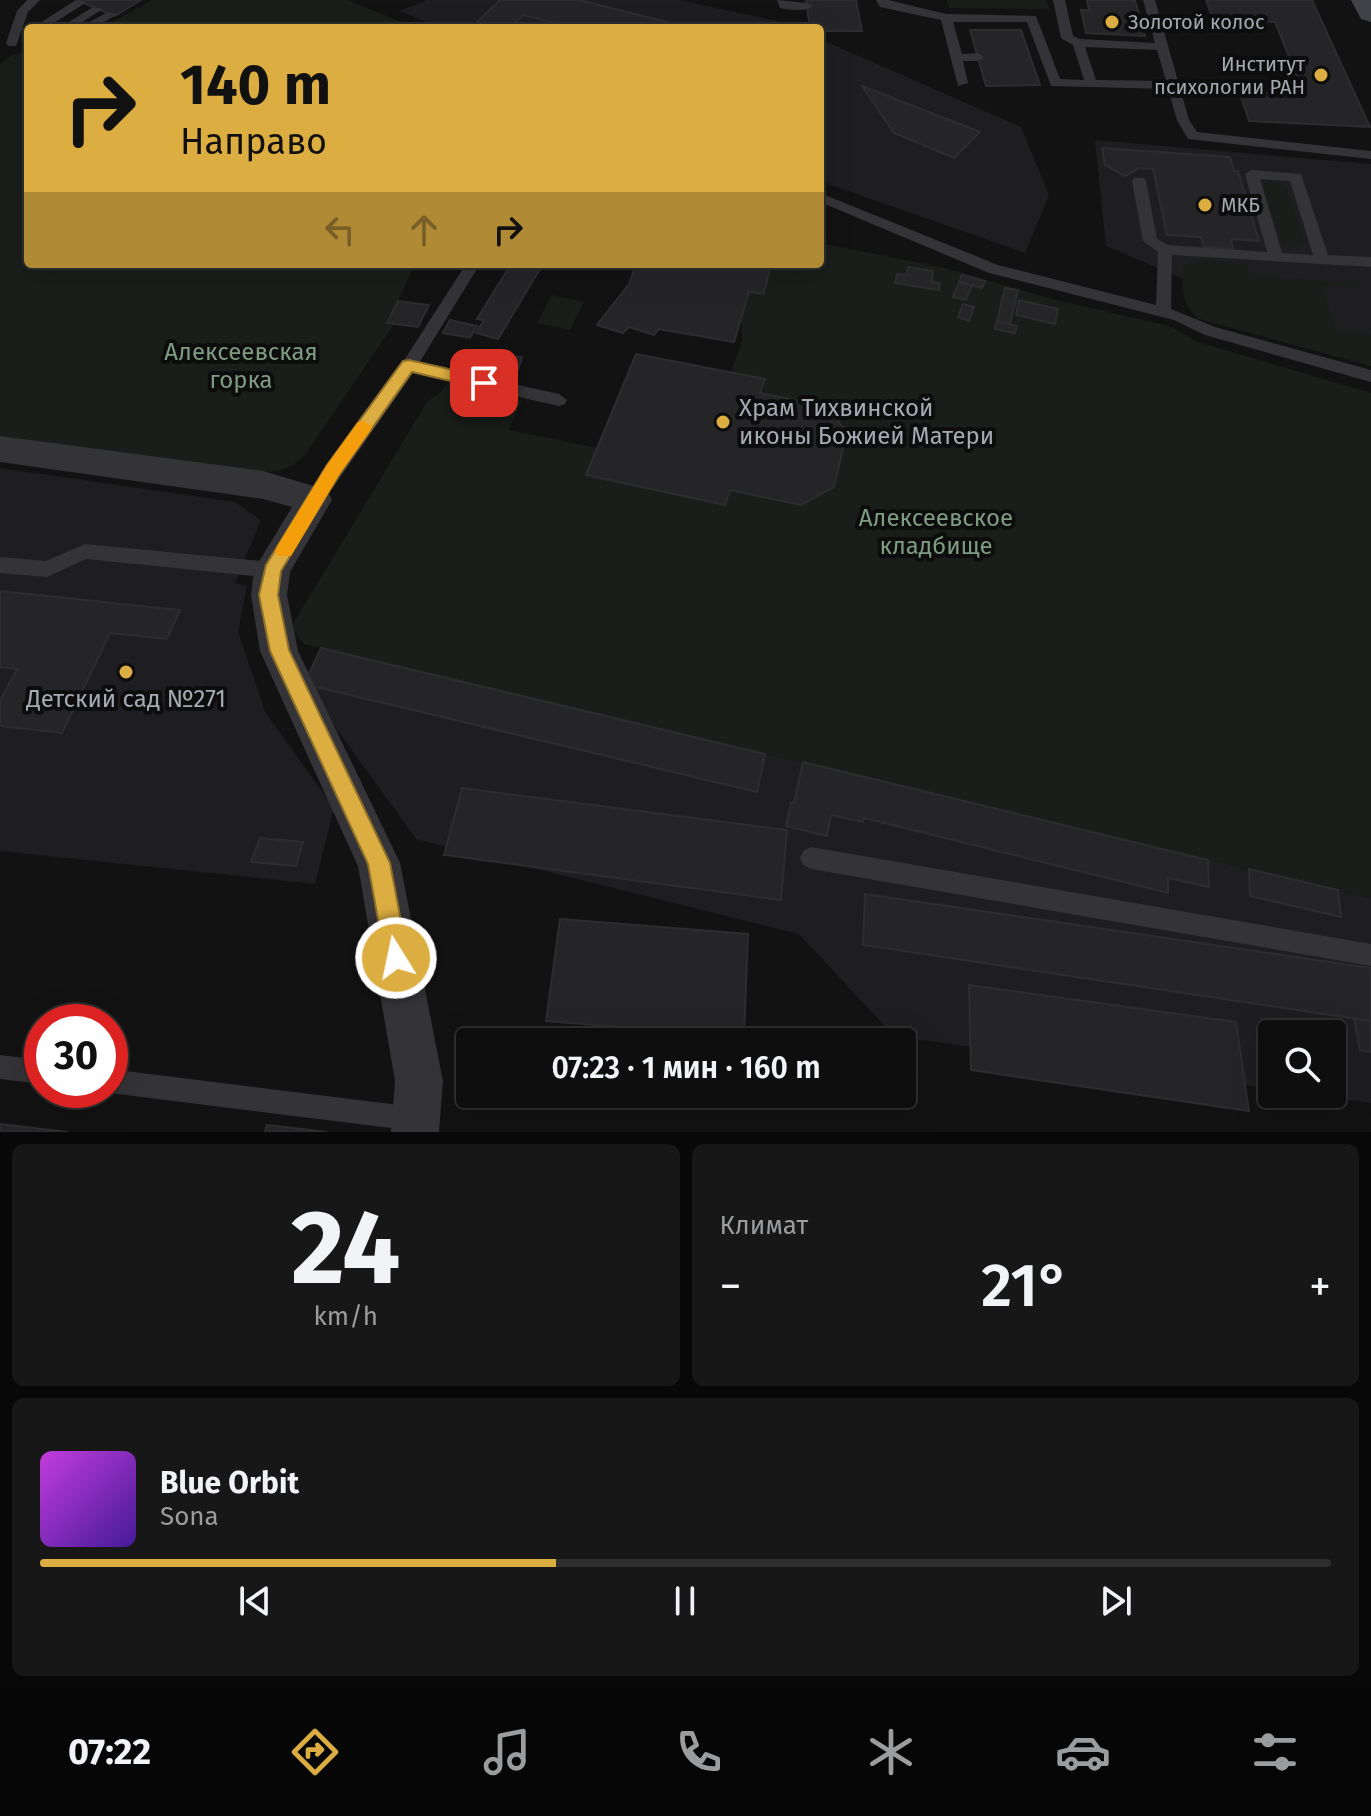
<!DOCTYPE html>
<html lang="ru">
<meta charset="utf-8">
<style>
body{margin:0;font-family:"Fira Sans",sans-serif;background:#171717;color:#f1f3f6;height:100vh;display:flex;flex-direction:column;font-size:30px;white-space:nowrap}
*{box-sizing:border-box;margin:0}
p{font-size:26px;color:#9b9c9e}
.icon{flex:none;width:44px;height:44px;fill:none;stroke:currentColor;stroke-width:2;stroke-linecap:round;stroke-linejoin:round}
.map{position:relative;height:1132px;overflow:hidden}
.details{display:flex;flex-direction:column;gap:12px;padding:12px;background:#080808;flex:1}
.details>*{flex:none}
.hud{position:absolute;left:24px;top:24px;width:800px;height:244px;border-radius:8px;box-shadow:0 8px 32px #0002,0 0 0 2px #2e2e2e;background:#dcad41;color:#111;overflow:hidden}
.fabs{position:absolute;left:1258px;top:1020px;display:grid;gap:16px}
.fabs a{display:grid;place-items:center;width:88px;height:88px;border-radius:8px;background:#0e0e0e;box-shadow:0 8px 32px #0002,0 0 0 2px #2e2e2e;font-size:40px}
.speed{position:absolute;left:24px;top:1004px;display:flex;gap:16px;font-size:40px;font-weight:700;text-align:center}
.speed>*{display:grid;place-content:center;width:104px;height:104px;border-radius:50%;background:#0e0e0e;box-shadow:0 8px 32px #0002,0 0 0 2px #2e2e2e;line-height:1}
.speed .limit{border:12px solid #d22;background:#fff;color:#111}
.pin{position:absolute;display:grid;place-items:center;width:68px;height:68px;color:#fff;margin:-34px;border-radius:16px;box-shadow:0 4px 12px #0006}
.me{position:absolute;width:88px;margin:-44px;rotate:350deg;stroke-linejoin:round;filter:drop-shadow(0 0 6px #0008)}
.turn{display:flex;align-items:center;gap:28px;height:168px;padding:0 24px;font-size:36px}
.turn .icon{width:104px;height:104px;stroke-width:2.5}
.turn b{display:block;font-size:56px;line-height:68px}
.lanes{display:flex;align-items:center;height:76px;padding:0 24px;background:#0003;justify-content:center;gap:40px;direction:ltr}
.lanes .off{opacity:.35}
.big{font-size:60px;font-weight:600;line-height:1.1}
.details .widget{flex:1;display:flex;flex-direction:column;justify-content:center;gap:12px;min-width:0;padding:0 28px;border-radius:12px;background:#171717}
.details .dial{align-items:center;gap:0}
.dial b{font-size:104px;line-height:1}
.song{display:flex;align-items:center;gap:24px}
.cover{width:96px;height:96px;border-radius:12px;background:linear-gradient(135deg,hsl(290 70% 55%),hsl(260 70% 35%))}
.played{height:8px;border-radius:4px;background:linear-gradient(90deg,#dcad41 40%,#2e2e2e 40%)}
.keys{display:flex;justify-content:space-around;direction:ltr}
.heat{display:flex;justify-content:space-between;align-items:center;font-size:44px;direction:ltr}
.details .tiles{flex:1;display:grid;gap:12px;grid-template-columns:1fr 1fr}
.widget:last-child{grid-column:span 2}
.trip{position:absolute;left:456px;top:1028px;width:460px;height:80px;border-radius:8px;background:#0e0e0e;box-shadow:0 8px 32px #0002,0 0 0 2px #2e2e2e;font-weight:600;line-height:80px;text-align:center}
.tab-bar{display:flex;height:128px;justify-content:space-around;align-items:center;background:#060606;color:#9b9c9e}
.tab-bar .icon{width:56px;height:56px}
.tab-bar .current{color:#dcad41}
.tab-bar b{font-size:36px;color:#f1f3f6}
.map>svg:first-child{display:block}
.built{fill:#1e1e20}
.green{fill:#191e1a}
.building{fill:#252527;stroke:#2d2c2f;stroke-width:2}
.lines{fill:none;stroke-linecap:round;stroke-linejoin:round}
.lane{fill:#343438;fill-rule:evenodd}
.street{fill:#343438;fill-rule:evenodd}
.secondary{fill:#424348;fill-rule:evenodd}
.route{fill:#dcad41;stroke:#8f702a;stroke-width:2}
.slow{fill:#f59e0b}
.poi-dot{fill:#dcad41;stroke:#0d0d0e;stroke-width:3}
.labels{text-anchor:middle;stroke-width:8;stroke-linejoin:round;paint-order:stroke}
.far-poi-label{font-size:20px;fill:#a5a9b2;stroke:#0d0d0e;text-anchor:start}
.park-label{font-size:24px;fill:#7e9c81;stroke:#0d0d0e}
.poi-label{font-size:24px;fill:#a5a9b2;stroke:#0d0d0e;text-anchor:start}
</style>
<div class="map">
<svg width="1371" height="1132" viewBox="0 0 1371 1132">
<rect width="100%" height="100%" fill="#121213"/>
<path class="built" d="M427 0H679L781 22 795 28H441L399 11Z
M820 39 1021 127 1049 195 1025 253 820 181Z
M1095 140 1371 164V347L1262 312 1106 246Z
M0 468 235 502 261 520 235 583 247 586 238 632 265 712 334 808 315 884 0 851Z
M321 648 1371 898V1103L1308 1094H1332V1034H1272V1089L894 1036 799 934 416 839 304 684Z"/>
<path class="green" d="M152 0H348L416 28H102Z
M947 0H1046L1049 9 949 8Z
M28 51V264H415L388 323 394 324 309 449C296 467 283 472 261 472L0 436V64L12 55Z
M1268 180 1286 186 1304 241 1301 246 1294 247 1282 242 1263 184Z
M820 243 945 268 1052 299 1169 326 1198 342 1371 393V898L304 644 291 627 427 402 442 391 447 383 522 400 509 430 597 448 636 354 731 372 743 339 741 319 749 292 764 294 770 268 752 264H820Z
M1196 260 1246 264 1250 276 1355 283 1356 287 1321 285 1337 332 1371 334V366L1199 319C1180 304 1183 288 1183 266Z
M552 295 584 302 570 330 537 323Z"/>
<path class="building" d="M76 0H141L115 16Z
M500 0H579L691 28H574L523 15 510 28 473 26Z
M806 0H856L862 31H820V28H810Z
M1087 0H1135L1145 36 1086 33 1081 10H1089Z
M1206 0H1312L1370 127 1249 121 1239 91 1304 94 1275 22 1213 19Z
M970 30H1021L1040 85 986 86Z
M862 86 980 132 954 158 894 133Z
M1102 148 1230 157 1234 171H1238L1259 241 1231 239 1233 249 1204 247 1201 237 1167 235 1153 169 1139 168 1125 176 1105 165Z
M511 264H543L498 339 476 333 484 320 477 319Z
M636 264H744L770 268 764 294 749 292 734 342 659 329 654 335 629 327 623 333 597 325 629 284Z
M908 267 933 271 932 282 940 283 939 290 895 283 897 274 906 275Z
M962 275 985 281 982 288 959 282Z
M959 282 972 286 966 300 953 297Z
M1005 288 1018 290 1010 324 997 321Z
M1019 300 1058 309 1055 324 1016 315Z
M398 301 429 305 418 327 387 323Z
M963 304 974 307 969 321 958 317Z
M450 320 477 326 470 338 443 333Z
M997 321 1017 326 1015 333 995 329Z
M465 351 522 357 518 370 459 366Z
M636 354 765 379 760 393 825 406 847 432 834 487 801 505 730 490 725 505 586 475Z
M0 591 180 610 167 639 110 633 62 733 0 726V701L17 669 0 667Z
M321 648 765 754 757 792 304 684Z
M803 762 1208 860 1209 887 1168 878V893L864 818 863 822 831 815 827 836 786 826 791 803H794Z
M462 788 787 830 781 900 444 855Z
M260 838 303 842 296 866 251 862Z
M1249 869 1338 890 1341 917 1250 896Z
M865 894 1371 968V1021L863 945Z
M560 919 748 934 744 1037 546 1021Z
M969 985 1236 1022 1249 1111 971 1070Z
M1354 1018 1371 1021V1052L1360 1050Z
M0 1124 68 1132H0Z
M267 1125 327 1132H265Z"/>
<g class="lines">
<path class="lane" d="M27 0H40L28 12 16 46H8L6 43 17 11Z
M76 0 87 2 46 28H32Z
M777 0 807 3 813 6C806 12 789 10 780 8Z
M876 0H888L946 14 1036 16 1060 79 1084 80 1073 45 1061 38 1053 0H1065L1073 36 1080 39 1155 43 1143 0H1155L1189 120 1197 132 1371 151V159L1188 139 1177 120 1168 89 1051 86 1027 22H953L962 54 978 53 984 57 978 61H963L968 83 958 86 941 20 880 7ZM1085 47 1157 50 1166 81 1096 80Z
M93 7 103 9 73 28H59Z
M108 12 118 14 93 28H78Z
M1252 170 1301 174 1328 255 1371 257V267L1172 255 1171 309 1215 327 1371 370V382L1205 335 1174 320 989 273 820 202V193L998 265 1156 305 1158 252 1143 241 1132 181 1134 178H1144L1146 181 1157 239 1168 245 1267 252 1245 174ZM1260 179 1290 181 1313 255 1282 253Z
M466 264H480L419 363 559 394 567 400 565 404 559 406 413 373 321 505H309L306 500 309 495 403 362Z
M85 544 272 562 278 565 281 570 278 575 272 578 86 559 47 577 0 573V557L46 561Z
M811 847 1371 944V966L811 869 803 865 800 858 803 851Z
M0 1055 42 1060V1084L0 1079Z
M110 1069 415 1107 424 1110 427 1119 424 1128 415 1131 110 1093 103 1090H110Z"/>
<path class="street" d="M0 436 263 471 327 490 332 500 290 572 287 595 298 651 400 863 443 1081 439 1132H391L395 1081 358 866 260 651 251 595 254 570 292 507 263 499 0 462Z"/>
<path class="secondary" d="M1351 0H1371V22L1361 19Z"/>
</g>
<path class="route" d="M409 360 484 377 492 383 484 389 412 372 339 475 281 571 278 595 289 650 390 863 408 958 404 966 396 970 388 966 385 958 368 864 270 651 259 595 266 565 327 465 403 361Z"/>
<path class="slow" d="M364 421 372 427 370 431 339 475 291 556H278L275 551 278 545 327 465 358 422Z"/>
<g class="poi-dot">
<circle cx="1112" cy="22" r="8"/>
<circle cx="1321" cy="75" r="8"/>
<circle cx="1205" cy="205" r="8"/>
<circle cx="723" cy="422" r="8"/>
<circle cx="126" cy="672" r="8"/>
</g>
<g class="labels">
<g class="far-poi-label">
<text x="1128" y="29">Золотой колос</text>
<text x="1305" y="71" text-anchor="end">Институт<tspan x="1305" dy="23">психологии РАН</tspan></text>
<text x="1221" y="212">МКБ</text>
</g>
<g class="park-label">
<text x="241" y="360">Алексеевская<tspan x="241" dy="28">горка</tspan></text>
<text x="936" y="526">Алексеевское<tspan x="936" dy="28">кладбище</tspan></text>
</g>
<g class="poi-label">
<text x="739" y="416">Храм Тихвинской<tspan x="739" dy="28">иконы Божией Матери</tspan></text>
<text x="126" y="707" text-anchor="middle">Детский сад №271</text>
</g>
</g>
</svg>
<div class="fabs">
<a><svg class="icon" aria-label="search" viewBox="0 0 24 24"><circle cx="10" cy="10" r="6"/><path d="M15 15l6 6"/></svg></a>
</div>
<div class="speed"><div class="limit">30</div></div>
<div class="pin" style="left:484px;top:383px;background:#d93025"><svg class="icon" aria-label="arrive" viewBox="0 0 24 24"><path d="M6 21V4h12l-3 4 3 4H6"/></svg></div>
<svg class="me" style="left:396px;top:958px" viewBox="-20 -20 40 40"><circle r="17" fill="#dcad41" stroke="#fff" stroke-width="3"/><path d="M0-11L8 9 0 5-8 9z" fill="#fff"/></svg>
<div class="trip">07:23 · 1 мин · 160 m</div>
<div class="hud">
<div class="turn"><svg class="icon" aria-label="right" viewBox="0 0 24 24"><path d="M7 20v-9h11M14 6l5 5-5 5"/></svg><div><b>140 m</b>Направо</div></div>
<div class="lanes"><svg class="icon off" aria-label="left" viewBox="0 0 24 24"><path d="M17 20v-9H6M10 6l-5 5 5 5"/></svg><svg class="icon off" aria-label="ahead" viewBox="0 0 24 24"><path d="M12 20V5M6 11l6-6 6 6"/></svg><svg class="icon" aria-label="right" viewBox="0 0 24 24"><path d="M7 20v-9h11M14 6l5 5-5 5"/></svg></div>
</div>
</div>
<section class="details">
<div class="tiles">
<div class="widget dial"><b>24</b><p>km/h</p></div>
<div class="widget"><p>Климат</p>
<div class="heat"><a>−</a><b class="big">21°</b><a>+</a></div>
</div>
<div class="widget">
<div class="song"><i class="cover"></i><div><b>Blue Orbit</b><p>Sona</p></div></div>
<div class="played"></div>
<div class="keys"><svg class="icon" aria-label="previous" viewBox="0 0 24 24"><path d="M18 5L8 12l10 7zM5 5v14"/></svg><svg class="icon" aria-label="pause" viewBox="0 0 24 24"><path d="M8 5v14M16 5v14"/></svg><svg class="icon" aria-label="next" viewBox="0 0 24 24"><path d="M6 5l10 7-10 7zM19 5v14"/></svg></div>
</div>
</div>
</section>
<nav class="tab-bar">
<b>07:22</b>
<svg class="icon current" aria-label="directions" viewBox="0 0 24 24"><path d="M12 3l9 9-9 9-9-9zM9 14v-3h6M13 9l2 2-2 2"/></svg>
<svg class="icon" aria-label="music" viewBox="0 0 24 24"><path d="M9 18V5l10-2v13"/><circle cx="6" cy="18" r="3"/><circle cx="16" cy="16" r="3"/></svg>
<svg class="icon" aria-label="phone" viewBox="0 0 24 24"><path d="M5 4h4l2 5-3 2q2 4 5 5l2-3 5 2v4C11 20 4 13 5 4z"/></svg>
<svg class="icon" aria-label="climate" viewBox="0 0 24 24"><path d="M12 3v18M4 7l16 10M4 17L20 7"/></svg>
<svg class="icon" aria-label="car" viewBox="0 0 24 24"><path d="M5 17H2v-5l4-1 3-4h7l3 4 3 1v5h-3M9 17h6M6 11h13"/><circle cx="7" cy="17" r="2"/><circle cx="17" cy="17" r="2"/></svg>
<svg class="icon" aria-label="filters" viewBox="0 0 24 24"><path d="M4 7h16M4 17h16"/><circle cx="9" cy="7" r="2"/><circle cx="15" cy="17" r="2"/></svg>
</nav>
